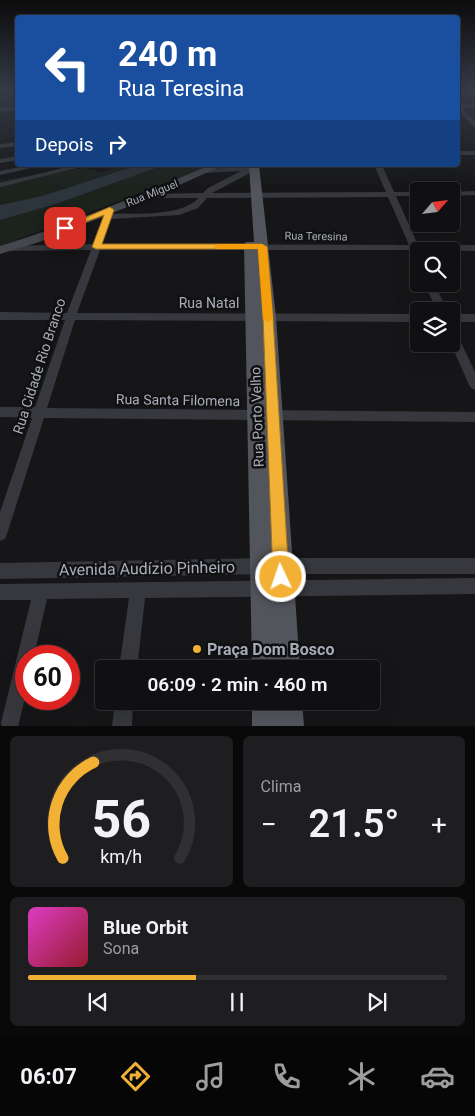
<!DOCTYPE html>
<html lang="pt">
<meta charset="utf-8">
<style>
body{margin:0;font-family:Roboto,sans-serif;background:#1e1e20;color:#f1f3f6;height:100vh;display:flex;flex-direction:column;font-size:19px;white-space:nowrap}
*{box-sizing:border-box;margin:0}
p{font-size:16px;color:#9c9d9f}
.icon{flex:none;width:28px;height:28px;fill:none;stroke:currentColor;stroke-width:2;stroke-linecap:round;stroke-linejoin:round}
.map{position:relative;height:726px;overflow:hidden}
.side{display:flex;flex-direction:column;gap:10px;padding:10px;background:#09090a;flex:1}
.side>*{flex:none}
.guide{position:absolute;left:15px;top:15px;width:445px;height:152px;border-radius:5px;box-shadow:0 5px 20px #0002,0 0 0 1px #303032;background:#1a4fa0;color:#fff;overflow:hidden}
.needle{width:32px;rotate:62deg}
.fabs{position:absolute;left:410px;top:182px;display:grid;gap:10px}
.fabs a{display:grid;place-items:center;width:50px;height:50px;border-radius:5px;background:#101012;box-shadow:0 5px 20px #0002,0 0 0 1px #303032;font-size:25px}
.speed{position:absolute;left:15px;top:645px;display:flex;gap:10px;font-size:25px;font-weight:700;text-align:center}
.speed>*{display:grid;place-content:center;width:65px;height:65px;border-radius:50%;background:#101012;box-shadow:0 5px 20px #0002,0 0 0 1px #303032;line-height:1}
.speed .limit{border:8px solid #d22;background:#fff;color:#111}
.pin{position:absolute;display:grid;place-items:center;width:42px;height:42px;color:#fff;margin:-21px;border-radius:10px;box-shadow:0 2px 8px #0006}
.me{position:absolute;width:55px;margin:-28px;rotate:357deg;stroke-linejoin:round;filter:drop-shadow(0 0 4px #0008)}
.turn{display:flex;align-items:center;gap:18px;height:105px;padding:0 20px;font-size:22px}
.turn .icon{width:65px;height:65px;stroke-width:2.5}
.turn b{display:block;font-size:35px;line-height:42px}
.then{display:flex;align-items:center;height:48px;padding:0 20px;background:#0003;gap:10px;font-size:19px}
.big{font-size:38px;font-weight:600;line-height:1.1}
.side .widget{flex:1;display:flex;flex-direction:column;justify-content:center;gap:8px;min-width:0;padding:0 18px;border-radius:8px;background:#1e1e20}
.side .dial{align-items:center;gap:0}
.dial svg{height:130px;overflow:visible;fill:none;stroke:#303032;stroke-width:7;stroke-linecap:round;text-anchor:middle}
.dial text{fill:#f1f3f6;stroke:none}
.song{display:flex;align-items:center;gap:15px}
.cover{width:60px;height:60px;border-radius:8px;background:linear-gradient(135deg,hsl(310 70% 55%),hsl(350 70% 35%))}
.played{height:5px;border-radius:2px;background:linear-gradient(90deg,#f2b134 40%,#303032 40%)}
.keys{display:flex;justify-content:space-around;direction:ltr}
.heat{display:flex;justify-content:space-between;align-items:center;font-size:28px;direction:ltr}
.side .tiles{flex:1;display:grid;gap:10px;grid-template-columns:1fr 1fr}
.widget:last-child{grid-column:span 2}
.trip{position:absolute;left:95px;top:660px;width:285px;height:50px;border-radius:5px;background:#101012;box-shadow:0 5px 20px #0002,0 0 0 1px #303032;font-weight:600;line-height:50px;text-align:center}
.tabs{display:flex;height:80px;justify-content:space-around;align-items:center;background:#060607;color:#9c9d9f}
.tabs .icon{width:35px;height:35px}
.tabs .active{color:#f2b134}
.tabs b{font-size:22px;color:#f1f3f6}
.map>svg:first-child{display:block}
.green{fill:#1c231d}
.water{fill:#2c353c}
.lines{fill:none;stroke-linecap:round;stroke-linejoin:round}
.minor{fill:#37383d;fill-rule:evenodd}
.secondary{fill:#45474d;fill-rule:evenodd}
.primary{fill:#53555c;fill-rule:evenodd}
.route{fill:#f2b134;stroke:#9d7322}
.slow{fill:#f59e0b}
.poi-dot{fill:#f2b134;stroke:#111113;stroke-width:2}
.labels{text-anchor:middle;stroke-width:5;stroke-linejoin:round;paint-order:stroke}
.far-street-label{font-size:11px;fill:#a8adb8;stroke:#111113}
.street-label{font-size:14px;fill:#a8adb8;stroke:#111113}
.near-street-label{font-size:16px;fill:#a8adb8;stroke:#111113}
.near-poi-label{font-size:16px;font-weight:bold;fill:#a8adb8;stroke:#111113;text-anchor:start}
</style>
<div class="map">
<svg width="475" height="726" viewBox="0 0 475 726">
<rect width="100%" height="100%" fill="#161618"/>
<path class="green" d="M126 165H138L42 196 0 205V180L84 168 102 172Z
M164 165H210L180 178 0 246V220L56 204Z"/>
<path class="water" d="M138 165H164L56 204 0 220V205L42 196Z"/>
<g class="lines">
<path class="minor" d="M475 90V94L458 95V91Z
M475 104V108H462L475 122V128L458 110V105Z
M18 106V110L0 112V108Z
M18 142V146L0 148V144Z
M458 151H475V155H458Z
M18 156V160L0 163V159Z
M30 165H45L0 175V171Z
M76 165H89L0 187V183Z
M374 165H382L394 192H419V196H396L418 245H475V251L420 250 419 261 416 260 411 250H100L77 313 419 314V322L75 320 47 408 475 412V422L44 418 7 534 5 539 0 541V512L32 418 0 417V407H35L65 320H0V312L67 313 91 250 6 251 3 250V246L93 244 107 208H113L112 214C139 213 179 217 199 198H146L142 196 146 194 203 193 208 188 241 171 203 173 202 171 206 169 247 167 251 169 250 173 212 193 386 192ZM388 197 409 245 102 244 111 219 179 215 198 208 207 198Z
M475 191V195L451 196V192Z
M425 284H435L447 311H437Z
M451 314H475V322H451Z
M451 328 456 332 475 372V390L471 388 469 385 451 344Z
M263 558H475V574H263L0 579V563Z
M475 578V594L145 598 137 669H119L129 598 47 599 34 656H26V693L19 723 18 726H2L1 723 31 600H0V584Z
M115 701H133L132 726H112Z"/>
<path class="secondary" d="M210 165H224L150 198 39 242 0 254V246C72 224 141 194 210 165Z"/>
<path class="primary" d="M249 165H259L276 317 300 669H252L244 245 246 242H254Z
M252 701H302L304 726H252Z"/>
</g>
<linearGradient id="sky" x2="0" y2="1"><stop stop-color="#0c0c0d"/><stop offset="0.47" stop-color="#363c48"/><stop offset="1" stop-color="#363c48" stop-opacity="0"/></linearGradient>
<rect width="475" height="191" fill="url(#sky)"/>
<path class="route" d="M110 207 114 210 102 244H262L267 247 273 317 289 577 287 583 281 585 275 583 273 577 263 317 258 249H96L92 247 104 215 68 229 61 228Z"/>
<path class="slow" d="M262 244 267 247 273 319 268 322 263 319 258 249H218L213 247 218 244Z"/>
<circle class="poi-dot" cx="197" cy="649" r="5"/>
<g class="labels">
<g class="far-street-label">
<text transform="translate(152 193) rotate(-22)" y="4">Rua Miguel</text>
<text transform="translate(316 236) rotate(1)" y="4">Rua Teresina</text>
</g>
<g class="street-label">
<text x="209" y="308">Rua Natal</text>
<text transform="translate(39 366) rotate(-72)" y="5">Rua Cidade Rio Branco</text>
<text transform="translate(178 400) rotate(1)" y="5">Rua Santa Filomena</text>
<text transform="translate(257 417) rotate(-92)" y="5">Rua Porto Velho</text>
</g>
<g class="near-street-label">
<text transform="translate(147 568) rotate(-1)" y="6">Avenida Audízio Pinheiro</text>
</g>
<g class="near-poi-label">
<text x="207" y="655">Praça Dom Bosco</text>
</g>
</g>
</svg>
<div class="fabs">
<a><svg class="needle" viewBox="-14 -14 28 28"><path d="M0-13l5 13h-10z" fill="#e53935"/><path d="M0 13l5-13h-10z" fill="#9c9d9f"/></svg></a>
<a><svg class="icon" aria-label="search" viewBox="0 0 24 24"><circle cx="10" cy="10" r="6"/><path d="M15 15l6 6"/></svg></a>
<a><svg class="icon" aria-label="layers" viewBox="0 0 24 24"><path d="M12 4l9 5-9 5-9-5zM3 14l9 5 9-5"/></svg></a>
</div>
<div class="speed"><div class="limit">60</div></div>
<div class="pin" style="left:65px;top:228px;background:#d93025"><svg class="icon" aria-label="arrive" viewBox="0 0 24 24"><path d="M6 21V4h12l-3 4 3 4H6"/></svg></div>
<svg class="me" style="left:281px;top:577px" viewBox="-20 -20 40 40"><circle r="17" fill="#f2b134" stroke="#fff" stroke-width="3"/><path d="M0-11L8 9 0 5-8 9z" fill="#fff"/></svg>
<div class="trip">06:09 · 2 min · 460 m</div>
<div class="guide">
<div class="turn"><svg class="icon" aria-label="left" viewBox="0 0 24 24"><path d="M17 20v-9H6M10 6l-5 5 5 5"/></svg><div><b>240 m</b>Rua Teresina</div></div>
<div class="then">Depois<svg class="icon" aria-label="right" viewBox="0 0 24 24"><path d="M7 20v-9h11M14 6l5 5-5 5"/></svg></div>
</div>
</div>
<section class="side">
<div class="tiles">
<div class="widget dial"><svg viewBox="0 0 100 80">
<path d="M14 69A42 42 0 1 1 86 69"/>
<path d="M14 69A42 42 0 0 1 33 10" stroke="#f2b134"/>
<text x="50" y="56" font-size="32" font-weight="700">56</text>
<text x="50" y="72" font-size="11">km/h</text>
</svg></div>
<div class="widget"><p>Clima</p>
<div class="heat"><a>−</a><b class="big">21.5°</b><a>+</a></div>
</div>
<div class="widget">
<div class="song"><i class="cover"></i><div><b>Blue Orbit</b><p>Sona</p></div></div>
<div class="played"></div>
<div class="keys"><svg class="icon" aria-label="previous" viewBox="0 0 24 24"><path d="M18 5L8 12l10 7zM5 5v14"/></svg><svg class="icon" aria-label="pause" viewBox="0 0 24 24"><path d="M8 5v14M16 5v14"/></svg><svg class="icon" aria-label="next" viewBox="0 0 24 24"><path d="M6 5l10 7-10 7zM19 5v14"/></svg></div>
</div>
</div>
</section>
<nav class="tabs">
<b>06:07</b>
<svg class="icon active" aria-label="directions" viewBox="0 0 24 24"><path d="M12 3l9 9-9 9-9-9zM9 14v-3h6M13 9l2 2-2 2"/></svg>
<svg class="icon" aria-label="music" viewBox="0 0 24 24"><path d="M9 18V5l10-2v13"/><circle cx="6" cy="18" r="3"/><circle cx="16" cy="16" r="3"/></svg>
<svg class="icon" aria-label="phone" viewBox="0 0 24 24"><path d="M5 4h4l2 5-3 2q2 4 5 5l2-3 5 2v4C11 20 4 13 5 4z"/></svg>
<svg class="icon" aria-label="climate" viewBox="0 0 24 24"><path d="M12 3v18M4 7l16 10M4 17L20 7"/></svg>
<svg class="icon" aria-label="car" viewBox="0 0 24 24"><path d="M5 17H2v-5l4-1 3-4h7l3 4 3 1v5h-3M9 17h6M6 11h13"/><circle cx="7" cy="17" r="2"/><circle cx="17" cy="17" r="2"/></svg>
</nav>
